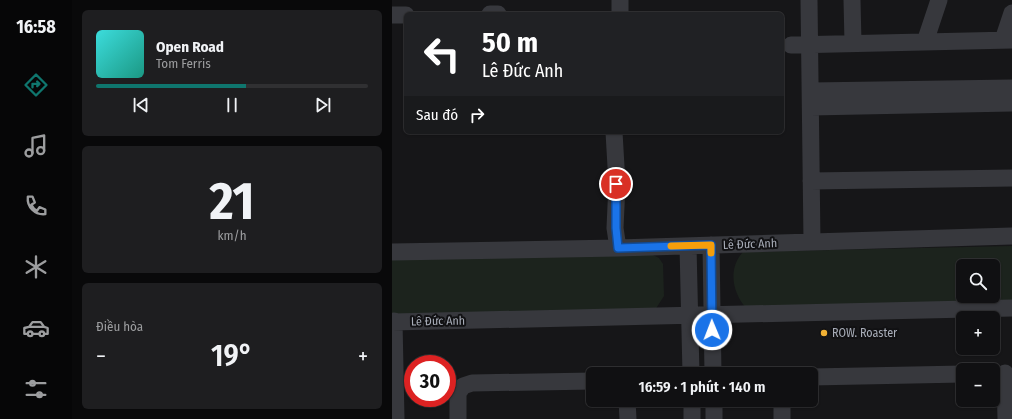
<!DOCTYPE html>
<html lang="vi">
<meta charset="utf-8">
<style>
body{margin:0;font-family:"Fira Sans Condensed",sans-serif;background:#1e1e20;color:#f1f3f6;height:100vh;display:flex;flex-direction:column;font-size:15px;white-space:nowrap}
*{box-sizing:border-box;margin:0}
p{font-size:13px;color:#9c9d9f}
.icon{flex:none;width:22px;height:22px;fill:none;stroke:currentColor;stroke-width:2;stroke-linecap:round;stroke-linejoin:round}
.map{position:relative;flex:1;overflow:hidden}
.drawer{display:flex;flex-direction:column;gap:10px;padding:10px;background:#09090a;width:320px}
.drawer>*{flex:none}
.banner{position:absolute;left:12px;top:12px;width:380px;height:122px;border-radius:6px;box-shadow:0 1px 3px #0004,0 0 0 1px #303032;background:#202124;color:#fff;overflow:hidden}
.fabs{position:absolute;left:564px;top:259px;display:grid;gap:8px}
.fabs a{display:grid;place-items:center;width:44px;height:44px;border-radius:6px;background:#101012;box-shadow:0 1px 3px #0004,0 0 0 1px #303032;font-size:20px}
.speed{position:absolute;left:12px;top:355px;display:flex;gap:8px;font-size:20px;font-weight:700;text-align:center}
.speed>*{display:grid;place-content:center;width:52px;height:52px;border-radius:50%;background:#101012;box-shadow:0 1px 3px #0004,0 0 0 1px #303032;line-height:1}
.speed .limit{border:6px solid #d22;background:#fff;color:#111}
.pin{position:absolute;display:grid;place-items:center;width:34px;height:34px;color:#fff;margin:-17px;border:2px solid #fff;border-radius:50%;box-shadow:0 1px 4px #0007}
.me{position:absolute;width:44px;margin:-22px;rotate:359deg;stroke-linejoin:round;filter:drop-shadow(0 0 3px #0008)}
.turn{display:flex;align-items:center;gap:14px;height:84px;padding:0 12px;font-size:18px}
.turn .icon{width:52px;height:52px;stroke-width:2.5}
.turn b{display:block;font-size:28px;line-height:34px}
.then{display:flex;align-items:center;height:38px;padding:0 12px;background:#0003;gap:8px;font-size:15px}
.big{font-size:30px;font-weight:600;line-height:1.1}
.drawer .card{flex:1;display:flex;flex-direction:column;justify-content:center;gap:6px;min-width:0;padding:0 14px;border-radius:6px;background:#1e1e20}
.drawer .dial{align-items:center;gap:0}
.dial b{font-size:52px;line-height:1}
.song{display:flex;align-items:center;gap:12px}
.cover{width:48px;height:48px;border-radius:6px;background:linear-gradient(135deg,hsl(180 70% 55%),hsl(170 70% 35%))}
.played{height:4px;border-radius:2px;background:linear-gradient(90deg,#0f766e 55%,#303032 55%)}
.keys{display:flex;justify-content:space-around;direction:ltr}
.heat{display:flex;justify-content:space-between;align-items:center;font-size:22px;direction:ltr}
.trip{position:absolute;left:194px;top:367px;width:232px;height:40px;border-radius:6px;background:#101012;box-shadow:0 1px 3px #0004,0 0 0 1px #303032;font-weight:600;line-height:40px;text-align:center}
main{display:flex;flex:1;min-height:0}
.tabs{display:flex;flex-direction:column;width:72px;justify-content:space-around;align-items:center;background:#060607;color:#9c9d9f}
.tabs .icon{width:28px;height:28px}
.tabs .selected{color:#0f766e}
.tabs b{font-size:18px;color:#f1f3f6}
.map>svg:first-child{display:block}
.green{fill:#1c231d;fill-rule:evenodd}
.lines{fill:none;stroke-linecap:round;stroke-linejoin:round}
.minor{stroke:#37383d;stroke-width:17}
.route-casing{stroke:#114b97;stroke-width:10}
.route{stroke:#1a73e8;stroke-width:7}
.slow{stroke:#f59e0b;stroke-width:7}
.poi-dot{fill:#f2b134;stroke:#111113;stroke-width:1.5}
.labels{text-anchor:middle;stroke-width:4;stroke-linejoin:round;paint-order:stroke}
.street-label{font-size:12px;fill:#a8adb8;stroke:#111113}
.poi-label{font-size:12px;fill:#a8adb8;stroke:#111113;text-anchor:start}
</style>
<main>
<nav class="tabs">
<b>16:58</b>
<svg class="icon selected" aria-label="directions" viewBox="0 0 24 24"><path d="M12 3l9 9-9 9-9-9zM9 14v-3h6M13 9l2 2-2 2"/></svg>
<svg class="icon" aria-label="music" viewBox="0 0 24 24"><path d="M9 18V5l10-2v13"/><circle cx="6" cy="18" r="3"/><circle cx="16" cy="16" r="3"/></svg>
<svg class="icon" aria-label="phone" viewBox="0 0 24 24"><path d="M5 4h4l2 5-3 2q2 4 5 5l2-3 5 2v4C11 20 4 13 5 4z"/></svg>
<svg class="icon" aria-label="climate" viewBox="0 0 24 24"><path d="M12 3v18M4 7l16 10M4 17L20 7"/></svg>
<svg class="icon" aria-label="car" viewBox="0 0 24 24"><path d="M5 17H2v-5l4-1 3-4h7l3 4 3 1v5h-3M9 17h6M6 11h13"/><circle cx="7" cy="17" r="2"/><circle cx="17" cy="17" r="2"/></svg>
<svg class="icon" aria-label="filters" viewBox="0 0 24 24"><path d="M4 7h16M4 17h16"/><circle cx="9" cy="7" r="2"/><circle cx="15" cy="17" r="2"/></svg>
</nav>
<section class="drawer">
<div class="card">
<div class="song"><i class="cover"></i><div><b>Open Road</b><p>Tom Ferris</p></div></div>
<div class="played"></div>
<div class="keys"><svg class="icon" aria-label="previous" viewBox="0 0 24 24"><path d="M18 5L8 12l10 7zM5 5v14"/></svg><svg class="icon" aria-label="pause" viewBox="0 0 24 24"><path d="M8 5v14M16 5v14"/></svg><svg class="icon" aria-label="next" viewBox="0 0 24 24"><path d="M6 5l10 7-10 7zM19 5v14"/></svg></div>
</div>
<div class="card dial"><b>21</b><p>km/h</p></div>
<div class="card"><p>Điều hòa</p>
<div class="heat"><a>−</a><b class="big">19°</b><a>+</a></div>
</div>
</section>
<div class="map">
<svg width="620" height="419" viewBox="0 0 620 419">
<rect width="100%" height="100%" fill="#161618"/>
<path class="green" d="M620 246V303L354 308C340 292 336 268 351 252ZM571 266H601V296H571Z
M259 254 267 258 271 264 272 296 263 310 0 314V259Z"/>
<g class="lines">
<path class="minor" d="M228 0V14
M417 0 420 242
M460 0 461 43
M98 14H106
M0 15H14
M611 40 620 13
M533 42 547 0
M399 45 620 40
M419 91 620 88
M419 107 620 103
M222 132 225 184 223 228 226 248
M419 181 620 178
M319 245 321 374
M296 246 299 374
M0 252 226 248 620 236
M2 321 4 419
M0 322 620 308
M613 373 614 419
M419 377 571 374
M235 400 236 419
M300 400V419
M322 400V419
M390 400V419
M66 419V393L71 386 80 383 201 381"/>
</g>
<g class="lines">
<g class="route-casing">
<path id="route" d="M224 184V228L226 248 319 245 320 330"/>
</g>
<use href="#route" class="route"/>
<path class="slow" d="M279 246 319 245V253"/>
</g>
<circle class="poi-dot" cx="432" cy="333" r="4"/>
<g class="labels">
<g class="street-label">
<text transform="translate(358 244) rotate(-2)" y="4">Lê Đức Anh</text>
<text transform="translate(46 321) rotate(-1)" y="4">Lê Đức Anh</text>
</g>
<g class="poi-label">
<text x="440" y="337">ROW. Roaster</text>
</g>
</g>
</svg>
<div class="fabs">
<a><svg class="icon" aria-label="search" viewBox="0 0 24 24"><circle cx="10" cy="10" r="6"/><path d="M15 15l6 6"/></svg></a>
<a>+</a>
<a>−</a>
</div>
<div class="speed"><div class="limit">30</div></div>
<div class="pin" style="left:224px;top:184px;background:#d93025"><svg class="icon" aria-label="arrive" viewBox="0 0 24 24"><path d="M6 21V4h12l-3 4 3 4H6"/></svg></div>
<svg class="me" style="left:320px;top:330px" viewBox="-20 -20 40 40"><circle r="17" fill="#1a73e8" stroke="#fff" stroke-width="3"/><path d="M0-11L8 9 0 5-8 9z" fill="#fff"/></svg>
<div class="trip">16:59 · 1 phút · 140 m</div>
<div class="banner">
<div class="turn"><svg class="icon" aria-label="left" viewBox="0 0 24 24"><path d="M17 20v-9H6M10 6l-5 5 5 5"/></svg><div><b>50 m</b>Lê Đức Anh</div></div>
<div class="then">Sau đó<svg class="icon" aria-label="right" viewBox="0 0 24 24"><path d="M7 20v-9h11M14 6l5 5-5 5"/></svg></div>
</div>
</div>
</main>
